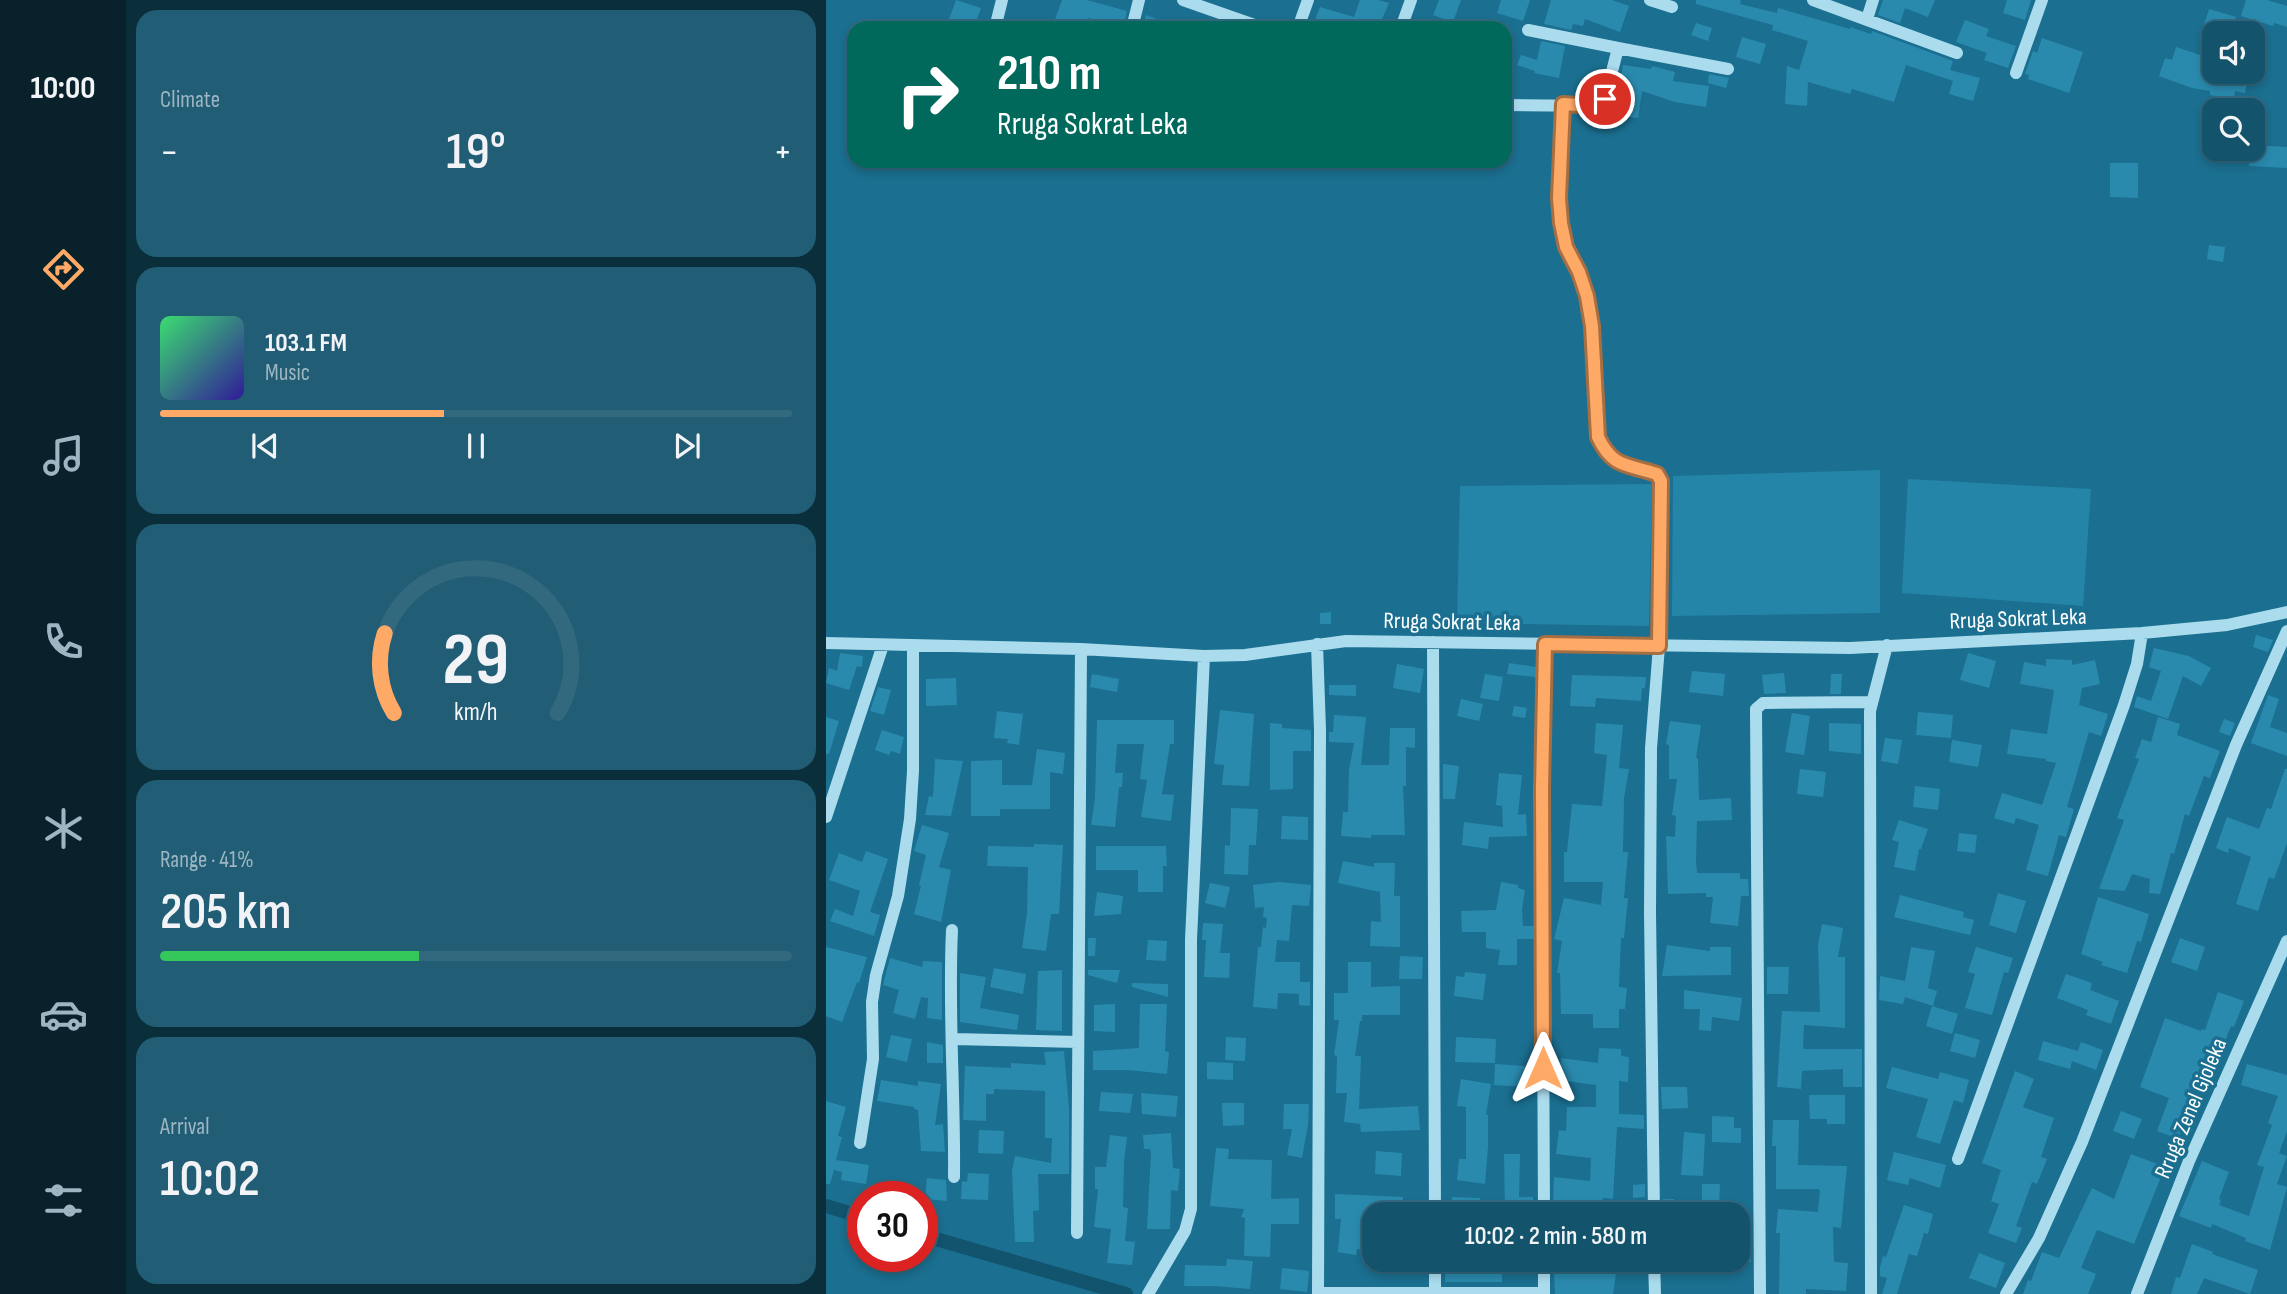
<!DOCTYPE html>
<meta charset="utf-8">
<style>
body{margin:0;font-family:"Sofia Sans Condensed",sans-serif;background:#215d74;color:#f1f3f6;height:100vh;display:flex;flex-direction:column;font-size:26px;white-space:nowrap}
*{box-sizing:border-box;margin:0}
p{font-size:23px;color:#9db6c2}
.icon{flex:none;width:38px;height:38px;fill:none;stroke:currentColor;stroke-width:2;stroke-linecap:round;stroke-linejoin:round}
.map{position:relative;flex:1;overflow:hidden}
.side{display:flex;flex-direction:column;gap:10px;padding:10px;background:#0b2e3b;width:700px}
.side>*{flex:none}
.guide{position:absolute;left:21px;top:21px;width:665px;height:147px;border-radius:21px;box-shadow:0 4px 10px #0003,0 0 0 2px #33697f;background:#00695c;color:#fff;overflow:hidden}
.tools{position:absolute;left:1376px;top:21px;display:grid;gap:14px}
.tools a{display:grid;place-items:center;width:63px;height:63px;border-radius:14px;background:#14536c;box-shadow:0 4px 10px #0003,0 0 0 2px #33697f;font-size:35px}
.speed{position:absolute;left:21px;top:1181px;display:flex;gap:14px;font-size:35px;font-weight:700;text-align:center}
.speed>*{display:grid;place-content:center;width:91px;height:91px;border-radius:50%;background:#14536c;box-shadow:0 4px 10px #0003,0 0 0 2px #33697f;line-height:1}
.speed .limit{border:10px solid #d22;background:#fff;color:#111}
.pin{position:absolute;display:grid;place-items:center;width:60px;height:60px;color:#fff;margin:-30px;border:4px solid #fff;border-radius:50%;box-shadow:0 2px 7px #0007}
.me{position:absolute;width:77px;margin:-38px;rotate:0deg;stroke-linejoin:round;filter:drop-shadow(0 0 5px #0008)}
.turn{display:flex;align-items:center;gap:24px;height:147px;padding:0 35px;font-size:32px}
.turn .icon{width:91px;height:91px;stroke-width:2.5}
.turn b{display:block;font-size:49px;line-height:60px}
.big{font-size:52px;font-weight:600;line-height:1.1}
.side .card{flex:1;display:flex;flex-direction:column;justify-content:center;gap:10px;min-width:0;padding:0 24px;border-radius:21px;background:#215d74}
.side .dial{align-items:center;gap:0}
.dial svg{height:182px;overflow:visible;fill:none;stroke:#33697f;stroke-width:7;stroke-linecap:round;text-anchor:middle}
.dial text{fill:#f1f3f6;stroke:none}
.song{display:flex;align-items:center;gap:21px}
.cover{width:84px;height:84px;border-radius:10px;background:linear-gradient(135deg,hsl(140 70% 55%),hsl(250 70% 35%))}
.played{height:7px;border-radius:4px;background:linear-gradient(90deg,#ffa967 45%,#33697f 45%)}
.keys{display:flex;justify-content:space-around;direction:ltr}
.heat{display:flex;justify-content:space-between;align-items:center;font-size:38px;direction:ltr}
.charge{height:10px;border-radius:5px;background:linear-gradient(90deg,#34c759 41%,#33697f 0)}
.trip{position:absolute;left:536px;top:1202px;width:388px;height:70px;border-radius:21px;background:#14536c;box-shadow:0 4px 10px #0003,0 0 0 2px #33697f;font-weight:600;line-height:70px;text-align:center}
main{display:flex;flex:1;min-height:0}
.dock{display:flex;flex-direction:column;width:126px;justify-content:space-around;align-items:center;background:#08212b;color:#9db6c2}
.dock .icon{width:49px;height:49px}
.dock .active{color:#ffa967}
.dock b{font-size:32px;color:#f1f3f6}
.map>svg:first-child{display:block}
.green{fill:#2485a9}
.lines{fill:none;stroke-linecap:round;stroke-linejoin:round}
.canal{stroke:#12536e;stroke-width:14}
.building{fill:#2a8aae}
.minor{stroke:#aadcee;stroke-width:12}
.route-casing{stroke:#a66e43;stroke-width:18}
.route{stroke:#ffa967;stroke-width:12}
.labels{text-anchor:middle;stroke-width:7;stroke-linejoin:round;paint-order:stroke}
.street-label{font-size:23px;fill:#fff;stroke:#1b6f90}
</style>
<main>
<nav class="dock">
<b>10:00</b>
<svg class="icon active" aria-label="directions" viewBox="0 0 24 24"><path d="M12 3l9 9-9 9-9-9zM9 14v-3h6M13 9l2 2-2 2"/></svg>
<svg class="icon" aria-label="music" viewBox="0 0 24 24"><path d="M9 18V5l10-2v13"/><circle cx="6" cy="18" r="3"/><circle cx="16" cy="16" r="3"/></svg>
<svg class="icon" aria-label="phone" viewBox="0 0 24 24"><path d="M5 4h4l2 5-3 2q2 4 5 5l2-3 5 2v4C11 20 4 13 5 4z"/></svg>
<svg class="icon" aria-label="climate" viewBox="0 0 24 24"><path d="M12 3v18M4 7l16 10M4 17L20 7"/></svg>
<svg class="icon" aria-label="car" viewBox="0 0 24 24"><path d="M5 17H2v-5l4-1 3-4h7l3 4 3 1v5h-3M9 17h6M6 11h13"/><circle cx="7" cy="17" r="2"/><circle cx="17" cy="17" r="2"/></svg>
<svg class="icon" aria-label="filters" viewBox="0 0 24 24"><path d="M4 7h16M4 17h16"/><circle cx="9" cy="7" r="2"/><circle cx="15" cy="17" r="2"/></svg>
</nav>
<section class="side">
<div class="card"><p>Climate</p>
<div class="heat"><a>−</a><b class="big">19°</b><a>+</a></div>
</div>
<div class="card">
<div class="song"><i class="cover"></i><div><b>103.1 FM</b><p>Music</p></div></div>
<div class="played"></div>
<div class="keys"><svg class="icon" aria-label="previous" viewBox="0 0 24 24"><path d="M18 5L8 12l10 7zM5 5v14"/></svg><svg class="icon" aria-label="pause" viewBox="0 0 24 24"><path d="M8 5v14M16 5v14"/></svg><svg class="icon" aria-label="next" viewBox="0 0 24 24"><path d="M6 5l10 7-10 7zM19 5v14"/></svg></div>
</div>
<div class="card dial"><svg viewBox="0 0 100 80">
<path d="M14 69A42 42 0 1 1 86 69"/>
<path d="M14 69A42 42 0 0 1 10 34" stroke="#ffa967"/>
<text x="50" y="56" font-size="32" font-weight="700">29</text>
<text x="50" y="72" font-size="11">km/h</text>
</svg></div>
<div class="card"><p>Range · 41%</p><b class="big">205 km</b><div class="charge"></div></div>
<div class="card"><p>Arrival</p><b class="big">10:02</b></div>
</section>
<div class="map">
<svg width="1461" height="1294" viewBox="0 0 1461 1294">
<rect width="100%" height="100%" fill="#1b6f90"/>
<path class="green" d="M1054 470V613L846 616 847 476Z
M1082 479 1265 489 1257 606 1076 593Z
M826 484 823 626 631 623 634 486Z"/>
<g class="lines">
<path class="canal" d="M0 1206 37 1217
M96 1235 300 1294"/>
</g>
<path class="building" d="M130 0 155 8 148 28H137L122 22Z
M236 0H261L301 11 297 28 262 18 258 28H226Z
M534 0H552L563 3 553 26 555 28H497L499 23 489 20 494 7 528 17Z
M613 0H635L627 22 607 15Z
M675 0H704L697 21 671 13Z
M725 0H786L803 6 794 32 759 19 757 26 747 24 745 30 718 24Z
M870 0H915L914 4 951 13 952 8 1024 29V27L1045 34 1046 31 1127 61 1124 70 1154 78 1147 101 1123 94 1127 81 1080 65 1068 102 1026 89 1024 94 982 82 981 106 959 104 961 66 973 70 982 41 946 30 947 25 870 4Z
M1057 0H1109L1102 17 1079 8 1074 23 1052 15Z
M1181 0H1205L1199 20 1177 13Z
M1420 0H1441L1461 6V27L1448 23 1447 26 1415 16Z
M1383 9 1410 17 1405 33H1388V72L1422 76 1419 93 1409 91 1408 99 1384 95V91L1366 88 1333 76 1339 58 1346 60 1350 47 1377 56 1384 33 1376 31Z
M320 15 353 27 352 28H315Z
M1139 20 1163 29 1160 36 1190 46 1182 68 1158 60 1161 53 1130 42Z
M870 23 886 28 882 41 865 35Z
M916 37 940 44 934 64 910 57Z
M1216 38 1257 52 1243 93 1202 79 1203 75 1199 74 1207 51 1211 53Z
M715 41 739 46 733 78 708 73 709 71 691 65 695 55 711 60Z
M797 65 825 69 826 66 849 72 847 81 883 86 880 107 849 102 816 91 812 118 788 115Z
M883 74 903 78 900 88 882 83Z
M1426 145 1461 147V168L1423 166Z
M1284 163H1312V198L1284 197Z
M1383 245 1399 247 1397 262 1381 259Z
M505 612V624H494V613Z
M1430 635 1447 640 1442 652 1427 647Z
M1328 648 1363 656 1385 668 1375 686 1357 676 1342 719 1308 707 1311 696 1325 701 1335 671 1323 667Z
M14 653 37 656 36 667 31 666 23 690 0 683 3 668 11 671Z
M1142 653 1170 661 1163 688 1134 680Z
M1220 659 1246 660V665L1269 660 1274 684 1256 688 1253 705 1282 714 1275 736 1263 732 1241 807 1248 809 1240 837 1233 835 1222 876 1200 870 1213 825 1190 818 1188 824 1168 818 1176 793 1216 805 1230 763 1220 761V759L1181 754 1185 729 1221 734 1228 690 1194 684 1198 662 1220 666Z
M683 663 710 667V677L681 674Z
M571 664 598 669 594 693 567 688Z
M866 671 899 674 897 696 863 692Z
M958 673 960 693 938 694 936 675Z
M266 674 293 679 291 692 264 687Z
M659 674 677 677 673 701 654 698Z
M1005 674H1016L1015 694H1004Z
M746 675 820 677 819 688H816L815 701 770 698 769 707 744 706Z
M130 678 131 705 100 706V679Z
M503 685H530V696L503 695Z
M52 687 65 690 58 715 44 711Z
M1442 695 1453 699 1444 727 1461 733V756L1425 743Z
M635 699 657 704 653 721 631 716Z
M688 706 701 708 699 718 686 716Z
M394 710 428 714 423 786 396 785 398 765 388 764Z
M171 711 197 714 193 745 181 743 182 739 168 738Z
M1092 712 1127 715 1125 738 1090 735Z
M966 713 984 716 978 755 959 752Z
M508 715 540 717 535 765H563L564 728H589V748L580 747V786H577L579 835H545V838L515 836 517 812H522L523 770 528 743 503 742V732H507Z
M0 717 13 721 3 754H0Z
M1332 717 1354 724 1351 735 1394 751 1384 778 1378 776 1363 816 1359 814 1348 854 1345 853 1334 894 1323 893 1324 879 1306 874 1299 891 1273 889 1298 820 1291 818 1313 759 1309 758 1316 739 1325 742Z
M1398 719 1409 723 1404 736 1393 732Z
M271 720H348V744H344L336 794 348 795 345 821 315 817 321 780 314 779 318 744H291L289 773H297L296 787H293L289 827 265 825 269 799Z
M844 721 875 725 870 758H872L873 800 905 798 906 820 871 821 870 862 871 873H914V879H922L923 896H915L912 926 884 923 887 897H880V893L842 894 840 836 849 837 850 816 846 815 851 779H843V745L840 744Z
M444 723 456 724V728L485 730V751H467V789L444 790Z
M770 723 797 725 793 768 803 769 798 798 797 852H802L798 898H802L798 938H795L793 987 801 988 799 1009H793V1028H767V1014H735L734 973H731L736 941 728 939 738 898 775 905 777 882H738V852H741L746 804 776 806 781 755 768 753Z
M1003 723 1035 724V754L1003 751Z
M56 730 78 737 74 754 65 751 63 755 49 750Z
M1059 738 1076 740 1072 764 1055 761Z
M1126 740 1156 745 1152 767 1123 762Z
M211 749 239 753 237 774 224 772V809H174V816H145V761L176 760V785H206Z
M109 759 137 761 125 816 99 815 103 796 107 797Z
M617 764 633 766 629 799H617Z
M974 769 1000 772 997 797 971 794Z
M1459 769H1461V843L1448 879 1443 877 1432 911 1410 904 1425 857 1403 848 1402 853 1390 848 1401 817 1433 829 1441 808 1445 809Z
M673 773 696 775 692 815 700 814 701 836 663 837 662 849 636 845 638 822 677 827 676 806 670 805Z
M1089 786 1114 789 1112 810 1087 807Z
M405 808 432 809 430 845H423L422 875 398 874 399 845 404 846Z
M456 816 482 817V840L455 839Z
M1073 820 1102 829 1095 849H1093L1089 871 1068 867 1073 842 1066 840Z
M96 825 123 833 113 867 125 870 115 922 88 914 95 886 93 885 100 855 88 851Z
M1133 833 1151 835 1149 853 1131 851Z
M208 844 237 845 233 914H225L220 951 196 948 201 913 202 867 161 866 162 846 208 847Z
M270 846H340L341 866H337V892H312V870H270Z
M40 851 62 859 44 912 54 915 48 936 4 921 9 909 27 916 34 891 3 880 13 853 36 862Z
M517 861 548 867V863H569L568 896H574V947L544 946 545 921 555 922 554 892 512 883Z
M453 882 485 885 483 906 466 905 463 941 451 940 449 962H474V982H484V1006L473 1005V994L452 993 451 1009 427 1007 432 947H435L437 927 440 928 441 918 437 917 438 907 429 908 427 885Z
M675 882 692 885V888L699 890 696 909 697 926H708V939H691V965H672L674 950 660 948V932H636L635 911 670 910Z
M384 883 404 887 399 908 379 903Z
M271 892 297 896 295 914 268 916Z
M1172 893 1200 901 1190 933 1163 925Z
M1074 895 1138 912 1137 917 1148 920 1144 935 1068 917Z
M1272 897 1323 914 1315 942 1311 941 1301 973 1275 965 1277 962 1255 954Z
M377 923 397 924 394 953H404L403 978 378 977 380 940H376Z
M996 924 1017 928 1012 957H1019V1028L978 1025 977 1048 978 1049H1036V1087H1017V1069L976 1071 975 1089 951 1087 956 1011 994 1012 992 945Z
M262 938H270L269 956H262Z
M1354 938 1379 947 1371 971 1345 962Z
M322 940 341 941 340 961 320 960Z
M841 945 884 951V947H905V975L836 976Z
M0 947 41 957 33 983 31 982 16 1022 0 1016Z
M1085 947 1109 951 1102 988 1111 991 1107 1006 1079 997 1077 1004 1053 1000 1054 976 1079 981Z
M1150 947 1187 958 1182 973 1178 972 1166 1015 1139 1008 1149 974 1142 972Z
M574 956 597 957 596 979H573Z
M64 958 96 967 97 961 116 962V1020L101 1018 102 998 95 997 89 1019 67 1013 73 990 57 985Z
M522 962H545V987L574 986V1015H536V1021H534L529 1056H535L533 1109 592 1106 594 1130 535 1132 534 1124 518 1122 521 1093H510L511 1056 508 1055 513 1020H508V993H522Z
M941 967H963L962 994H941Z
M168 968 200 974 197 994 164 987Z
M236 970V1031L210 1030 212 971Z
M262 970H294L291 983 262 975Z
M639 972 660 974 657 1000 628 996 630 976 638 977Z
M134 973 160 977 154 1008 193 1015 191 1030 134 1022Z
M1240 974 1266 983 1264 990 1293 1001 1285 1024 1260 1015 1262 1010 1231 998Z
M306 983 342 984V997L306 987Z
M858 990 916 998 913 1021 886 1017 885 1031 873 1030 874 1009H858Z
M1392 992 1418 1001 1408 1027 1405 1026 1391 1062 1382 1059 1353 1139 1331 1131 1343 1098 1314 1087 1339 1018 1375 1031 1376 1029 1379 1030Z
M289 1004V1032L268 1031V1005Z
M314 1004H341L339 1051 343 1052 341 1074 302 1070H267V1051L313 1048Z
M1106 1006 1132 1014 1126 1034 1100 1026Z
M1129 1033 1154 1040 1149 1058 1124 1051Z
M65 1035 86 1039 81 1062 60 1057Z
M400 1037 420 1038 419 1061 399 1060Z
M630 1037 670 1039 669 1063 629 1062Z
M1217 1041 1252 1051 1255 1042 1277 1050 1270 1070 1246 1061 1244 1069 1212 1060Z
M101 1042 117 1045V1063H101Z
M773 1048 795 1049V1056L803 1057 802 1082 793 1081V1114L818 1115V1129L791 1127 787 1199 777 1198 776 1208 727 1203 728 1177 764 1181 765 1158 730 1154 733 1130 740 1131 741 1107H770V1085L733 1080 735 1058 772 1063Z
M238 1051 243 1109V1174H212L213 1210 207 1211 208 1242H189L186 1171 189 1156 225 1163 226 1138H219V1091L168 1089V1094H160V1121L137 1120 139 1066 185 1068V1063L220 1065 218 1052Z
M381 1062 407 1063V1080L381 1079Z
M669 1064 701 1066 699 1087 668 1085Z
M1421 1064 1461 1075V1131L1453 1153 1461 1156 1451 1184 1461 1187 1444 1250 1419 1241 1420 1238 1386 1224 1385 1228 1353 1216 1376 1161 1403 1172 1393 1199 1395 1200 1393 1205 1423 1216 1438 1167 1431 1165 1446 1125 1442 1123 1452 1096 1415 1085Z
M1066 1067 1112 1079 1114 1072 1143 1080 1137 1103 1128 1100 1114 1144 1090 1137 1102 1099 1060 1088Z
M1189 1071 1208 1079 1197 1107 1228 1118 1215 1157 1221 1159 1211 1184 1206 1182 1190 1226 1196 1228 1190 1243 1162 1233 1173 1204 1165 1201 1175 1170 1156 1163Z
M635 1079 665 1084 660 1115H662V1147L659 1184 631 1180 633 1159H640V1107L631 1106Z
M55 1080 92 1086V1081L115 1084 109 1125 117 1124 119 1152 95 1151 92 1110 88 1109V1107L51 1101Z
M835 1087H861L862 1108 836 1109Z
M275 1092 307 1094 304 1113 273 1111Z
M315 1093 352 1096 350 1117 316 1114Z
M983 1095H1019V1124H1001V1119H984Z
M0 1101 20 1107 12 1136 16 1137 10 1160 43 1165 40 1184 15 1180 16 1172 8 1170 4 1184H0Z
M396 1103H418V1125L397 1126Z
M458 1104H483L482 1125 476 1158 461 1155 466 1129H457Z
M1295 1111 1316 1119 1308 1139 1287 1131Z
M886 1116 908 1117V1128H915V1143L886 1142Z
M947 1120H973L972 1165 1021 1166 1015 1228 1007 1227 1008 1262 1022 1263 1020 1291 980 1289V1294H953L954 1233H950L952 1209 992 1212 994 1191 992 1189H950V1146H946Z
M153 1130 178 1131 177 1154 152 1153Z
M858 1132 879 1134 877 1176 855 1175Z
M345 1133 347 1168 354 1169 352 1191 345 1190 344 1229H321L325 1152 324 1149H318L317 1135Z
M284 1135 301 1137 298 1161 297 1207 302 1208 299 1241 309 1242 306 1265 281 1263 285 1229 268 1227 272 1189H269V1167H280Z
M390 1148 403 1149 402 1159 446 1160 445 1199 473 1198V1224H445L444 1257 418 1256 419 1218 415 1217 418 1209 384 1206Z
M550 1151 576 1153 575 1176 549 1174Z
M1068 1152 1120 1165 1114 1188 1084 1178 1082 1185 1061 1180Z
M678 1154H694L693 1197H707L708 1214H679Z
M1305 1154 1339 1167 1308 1244 1271 1230 1255 1268 1270 1274 1262 1294H1197L1202 1280 1205 1281 1216 1252 1233 1258 1266 1188 1288 1199Z
M142 1173 163 1174 162 1200 135 1199 136 1181 141 1182Z
M101 1178 120 1180 121 1201 99 1199Z
M819 1184V1197L807 1198V1185Z
M876 1184H894L893 1206H876Z
M509 1194 577 1197V1214H547L543 1250 531 1249 530 1255 512 1252 515 1219H509Z
M626 1197 654 1198 653 1214H625Z
M837 1199H848L847 1213 837 1212Z
M1078 1205 1107 1214 1102 1234 1098 1233 1091 1256 1083 1254 1071 1294H1056L1061 1278 1054 1276V1268L1057 1256 1060 1257Z
M925 1240V1262L912 1263V1241Z
M1366 1244 1387 1252 1386 1254 1432 1270 1424 1294 1378 1278 1371 1294H1345L1350 1277 1354 1278Z
M1153 1253 1179 1263 1170 1288 1143 1278Z
M401 1259 427 1261 424 1289 388 1286H358L359 1265 400 1266Z
M620 1260H676V1282H619Z
M771 1260H792L787 1294H729L728 1274 768 1272Z
M456 1268 483 1271 481 1292 454 1289Z"/>
<g class="lines">
<path class="minor" d="M357 0 437 28
M824 0 846 7
M987 0 1131 53
M1041 19 1047 0
M169 28 176 0
M306 28 313 0
M472 28 482 0
M575 28 585 0
M702 30 792 48
M1190 73 1216 0
M736 104C735 143 729 184 735 222 739 249 755 271 761 298 771 343 769 391 772 437 787 469 802 463 831 474L835 481 833 646 825 748 824 912 828 1214
M679 105 769 106 779 99 792 48 902 69
M607 642 609 1214
M0 643 255 649 378 656 419 655 520 641 1024 648 1316 633 1401 625 1461 612
M491 644 494 730 492 1293H718
M0 817 57 645
M126 930C122 1012 129 1094 128 1177
M127 1039 252 1042
M34 1143 47 1059 46 1002 50 975 72 896 84 819 87 771V646
M1132 1159 1298 705 1311 664 1316 633
M718 1214 716 788 719 644
M251 1233 255 649
M609 1260V1293
M718 1260V1294
M828 1260 829 1294
M322 1294 359 1231 365 1209V940L378 656
M934 1294 930 709 937 703 1045 702
M1045 1294 1044 711 1061 645
M1180 1294 1213 1238 1256 1142 1410 745 1461 631
M1311 1294 1363 1161 1461 941"/>
</g>
<g class="lines">
<g class="route-casing">
<path id="route" d="M717 1068 716 788 719 644 833 646 835 481 831 474C802 464 787 469 772 437L766 326 761 296 753 272 740 247 735 223 733 198 737 104 769 106 779 99"/>
</g>
<use href="#route" class="route"/>
</g>
<g class="labels">
<g class="street-label">
<text transform="translate(1192 618) rotate(-2)" y="8">Rruga Sokrat Leka</text>
<text transform="translate(626 621) rotate(1)" y="8">Rruga Sokrat Leka</text>
<text transform="translate(1364 1108) rotate(-67)" y="8">Rruga Zenel Gjoleka</text>
</g>
</g>
</svg>
<div class="tools">
<a><svg class="icon" aria-label="sound" viewBox="0 0 24 24"><path d="M4 9h4l5-4v14l-5-4H4zM17 9q2 3 0 6"/></svg></a>
<a><svg class="icon" aria-label="search" viewBox="0 0 24 24"><circle cx="10" cy="10" r="6"/><path d="M15 15l6 6"/></svg></a>
</div>
<div class="speed"><div class="limit">30</div></div>
<div class="pin" style="left:779px;top:99px;background:#d93025"><svg class="icon" aria-label="arrive" viewBox="0 0 24 24"><path d="M6 21V4h12l-3 4 3 4H6"/></svg></div>
<svg class="me" style="left:717px;top:1068px" viewBox="-20 -20 40 40"><path d="M0-17L14 15 0 8-14 15z" fill="#ffa967" stroke="#fff" stroke-width="4"/></svg>
<div class="trip">10:02 · 2 min · 580 m</div>
<div class="guide">
<div class="turn"><svg class="icon" aria-label="right" viewBox="0 0 24 24"><path d="M7 20v-9h11M14 6l5 5-5 5"/></svg><div><b>210 m</b>Rruga Sokrat Leka</div></div>
</div>
</div>
</main>
